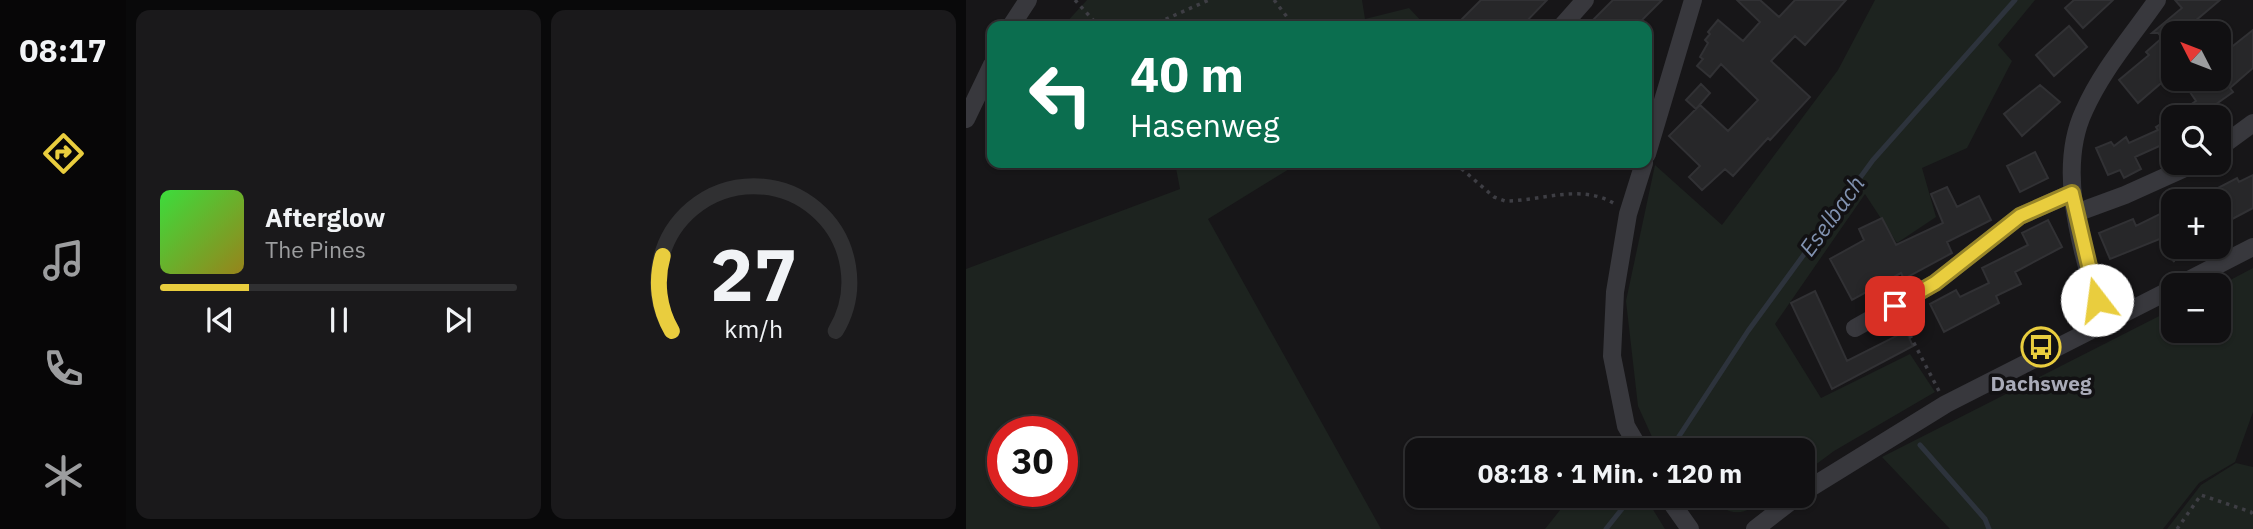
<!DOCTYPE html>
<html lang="de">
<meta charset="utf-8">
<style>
body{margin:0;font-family:"IBM Plex Sans",sans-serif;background:#1a191b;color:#f1f3f6;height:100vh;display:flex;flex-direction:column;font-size:26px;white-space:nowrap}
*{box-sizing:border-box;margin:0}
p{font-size:23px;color:#9c9d9f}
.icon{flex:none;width:38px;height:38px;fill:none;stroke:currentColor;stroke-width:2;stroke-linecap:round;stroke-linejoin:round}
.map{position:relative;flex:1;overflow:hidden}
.side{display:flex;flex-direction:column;gap:10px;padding:10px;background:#09090a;width:840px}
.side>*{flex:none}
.top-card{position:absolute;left:21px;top:21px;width:665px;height:147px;border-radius:14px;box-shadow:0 2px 5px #0004,0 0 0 2px #303032;background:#0b6e4f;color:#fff;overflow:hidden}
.needle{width:46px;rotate:312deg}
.tools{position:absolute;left:1195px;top:21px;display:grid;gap:14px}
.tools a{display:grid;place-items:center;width:70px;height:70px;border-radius:14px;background:#111012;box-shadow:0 2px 5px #0004,0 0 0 2px #303032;font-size:35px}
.speed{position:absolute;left:21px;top:416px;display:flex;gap:14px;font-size:35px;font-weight:700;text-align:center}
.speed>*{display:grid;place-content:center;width:91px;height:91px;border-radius:50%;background:#111012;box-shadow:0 2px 5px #0004,0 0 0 2px #303032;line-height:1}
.speed .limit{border:10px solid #d22;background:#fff;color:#111}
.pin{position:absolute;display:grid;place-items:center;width:60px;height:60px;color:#fff;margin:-30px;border-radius:14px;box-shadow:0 4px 10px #0006}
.me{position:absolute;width:77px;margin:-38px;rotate:345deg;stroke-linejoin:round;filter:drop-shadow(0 0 5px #0008)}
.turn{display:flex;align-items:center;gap:24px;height:147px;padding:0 28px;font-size:32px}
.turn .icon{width:91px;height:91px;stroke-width:2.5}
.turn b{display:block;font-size:49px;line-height:60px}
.side .tile{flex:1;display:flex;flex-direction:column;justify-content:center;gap:10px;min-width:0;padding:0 24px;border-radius:14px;background:#1a191b}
.side .dial{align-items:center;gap:0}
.dial svg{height:182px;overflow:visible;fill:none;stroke:#303032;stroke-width:7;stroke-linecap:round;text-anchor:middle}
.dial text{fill:#f1f3f6;stroke:none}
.song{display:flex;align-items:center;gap:21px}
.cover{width:84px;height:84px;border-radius:10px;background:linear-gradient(135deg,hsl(120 70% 55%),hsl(50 70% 35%))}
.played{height:7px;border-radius:4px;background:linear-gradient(90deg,#e9cd3e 25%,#303032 25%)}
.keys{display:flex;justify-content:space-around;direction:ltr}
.side .tiles{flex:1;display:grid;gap:10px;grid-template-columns:repeat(2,1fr)}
.trip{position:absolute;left:439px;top:438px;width:410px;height:70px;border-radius:14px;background:#111012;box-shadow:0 2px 5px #0004,0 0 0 2px #303032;font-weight:700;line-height:70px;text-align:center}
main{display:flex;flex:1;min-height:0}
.tabs{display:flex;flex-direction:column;width:126px;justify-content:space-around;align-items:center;background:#070607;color:#9c9d9f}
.tabs .icon{width:49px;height:49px}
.tabs .on{color:#e9cd3e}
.tabs b{font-size:32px;color:#f1f3f6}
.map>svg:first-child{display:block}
.green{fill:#1d231f;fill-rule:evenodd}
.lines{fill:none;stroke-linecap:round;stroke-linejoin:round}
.stream{stroke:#2d333c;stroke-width:5}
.building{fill:#272729;stroke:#313134;stroke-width:2}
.path{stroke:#3e3e44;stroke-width:3.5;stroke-dasharray:3.5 5;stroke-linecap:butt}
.minor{stroke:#38383d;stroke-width:18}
.route-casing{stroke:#978528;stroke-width:18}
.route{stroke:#e9cd3e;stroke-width:12}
.labels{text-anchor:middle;stroke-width:7;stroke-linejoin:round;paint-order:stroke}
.poi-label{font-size:21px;font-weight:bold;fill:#a9abb8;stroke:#121113}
.water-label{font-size:23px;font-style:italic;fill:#8293b1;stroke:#121113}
</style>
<main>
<nav class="tabs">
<b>08:17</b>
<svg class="icon on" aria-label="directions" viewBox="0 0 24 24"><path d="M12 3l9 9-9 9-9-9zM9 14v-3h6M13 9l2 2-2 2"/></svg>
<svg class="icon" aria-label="music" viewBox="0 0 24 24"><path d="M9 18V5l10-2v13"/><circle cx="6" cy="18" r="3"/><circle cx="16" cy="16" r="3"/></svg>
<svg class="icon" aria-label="phone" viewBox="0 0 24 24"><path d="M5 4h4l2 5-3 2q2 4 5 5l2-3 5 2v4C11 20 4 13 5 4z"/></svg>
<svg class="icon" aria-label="climate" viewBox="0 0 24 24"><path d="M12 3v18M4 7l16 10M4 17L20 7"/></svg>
</nav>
<section class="side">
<div class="tiles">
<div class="tile">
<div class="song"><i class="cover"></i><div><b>Afterglow</b><p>The Pines</p></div></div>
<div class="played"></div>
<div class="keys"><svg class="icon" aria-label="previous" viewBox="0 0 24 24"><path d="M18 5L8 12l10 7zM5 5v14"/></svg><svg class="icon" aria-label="pause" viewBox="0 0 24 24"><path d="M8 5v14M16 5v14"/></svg><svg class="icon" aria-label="next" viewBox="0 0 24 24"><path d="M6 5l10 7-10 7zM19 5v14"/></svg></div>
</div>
<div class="tile dial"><svg viewBox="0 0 100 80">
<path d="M14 69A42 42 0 1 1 86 69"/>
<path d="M14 69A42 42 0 0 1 10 36" stroke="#e9cd3e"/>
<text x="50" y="56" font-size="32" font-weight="700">27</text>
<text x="50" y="72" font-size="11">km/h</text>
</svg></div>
</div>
</section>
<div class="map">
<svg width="1287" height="529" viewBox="0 0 1287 529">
<rect width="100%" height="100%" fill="#171618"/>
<path class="green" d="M121 0H396L399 19 443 8 460 26H97Z
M909 0H1069L1032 45 1046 61 1001 148 956 168 970 217 931 243 899 194 809 324 855 398 944 354 969 392 868 451 837 474 836 450H692L672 406 660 301 689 165 756 225 872 70Z
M209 163H333L242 219 415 529H0V269L214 189ZM96 432V492H37V432Z
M1287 268V412L1269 462 1233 483 1197 529H984L916 457 1207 309 1208 331H1253V286Z
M1270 463 1287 467V529H1201L1235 485Z
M606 495H678L699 529H579Z
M738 495H806C775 517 768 519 738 495Z"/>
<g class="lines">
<path class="stream" d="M954 445 1019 519 1023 529
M704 450 782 331 907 160 1049 0
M640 529 667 495"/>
</g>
<path class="building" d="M515 0H581L556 26H489Z
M647 0H696L670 26H621Z
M771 0H794L813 17 829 0H880L839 45 829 36 805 61 844 97 804 140 802 138 767 176 759 169 736 190 723 177 734 166 703 136 734 105 762 131 792 100 755 64 744 77 731 66 737 59 734 57 742 43 739 40 744 34 742 32 752 20 777 41 794 22Z
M1108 0H1147L1117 28 1099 8Z
M1209 0H1254L1228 22 1232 27 1225 33H1208V72L1172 103 1153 80 1183 55 1180 52 1196 38 1192 33H1186L1216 8Z
M1103 26 1121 47 1088 76 1070 55Z
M1287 30V68L1264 88 1267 92 1232 117H1208V154L1200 143 1169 157 1175 169 1158 178 1154 170 1142 175 1130 148 1145 142 1148 146 1160 137 1163 143 1192 130 1190 127 1230 101 1224 92 1244 79H1253V57Z
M735 84 744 93 730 109 720 100Z
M1074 85 1094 102 1056 136 1038 114Z
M1069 152 1082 178 1054 192 1041 166Z
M1287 175V208L1253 226V201H1227L1271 178 1273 182Z
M981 187 991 207 1013 196 1025 220 981 242 986 253 938 279 935 273 886 300 864 259 898 240 893 229 916 218 930 245 977 223 965 194Z
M1208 207V262L1196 238 1144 259 1133 233 1167 219 1170 226Z
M1082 220 1096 247 1049 272 1055 284 1030 296 1033 303 978 332 964 304 990 290 994 297 1023 283 1016 268 1062 245 1056 233Z
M849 291 881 361 940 331 947 346 866 389 825 303Z"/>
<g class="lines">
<path class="path" d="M109 0 128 21 153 26H175
M308 0 328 26
M175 26 200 19 243 0
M489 163 528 197 539 201C576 201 615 183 649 204
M936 320 973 391
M1211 529 1235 495 1285 512 1287 515"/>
<path class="minor" d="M45 26 62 0
M596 26 619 0
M0 119 26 65
M1253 148 1287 123
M681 154 727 0
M1110 213 1159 195 1230 163
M1213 285 1287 247
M1137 324C1120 260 1088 175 1118 111 1136 70 1166 36 1191 0
M889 328 969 283 1054 216 1106 193
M674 450 660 426 646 356 649 292 662 214 678 163
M836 493 980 404 1208 288
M700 495 724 529
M789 529 833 495"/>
</g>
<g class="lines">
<g class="route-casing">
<path id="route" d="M929 306 969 283 1054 216 1106 193 1131 300"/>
</g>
<use href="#route" class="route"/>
</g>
<defs>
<g id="bus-ring" transform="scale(2.0125)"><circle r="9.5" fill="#121113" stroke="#e9cd3e" stroke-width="1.5"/><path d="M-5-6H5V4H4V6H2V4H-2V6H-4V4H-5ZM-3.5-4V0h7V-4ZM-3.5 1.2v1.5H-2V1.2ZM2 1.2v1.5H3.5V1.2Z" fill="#e9cd3e"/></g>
</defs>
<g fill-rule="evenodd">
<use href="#bus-ring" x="1075" y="347"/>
</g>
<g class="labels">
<g class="poi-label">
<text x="1075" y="391">Dachsweg</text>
</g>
<g class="water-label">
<text transform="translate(866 216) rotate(-54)" y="8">Eselbach</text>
</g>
</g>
</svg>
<div class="tools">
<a><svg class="needle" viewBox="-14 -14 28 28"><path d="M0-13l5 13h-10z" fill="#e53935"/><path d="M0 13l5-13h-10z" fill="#9c9d9f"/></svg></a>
<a><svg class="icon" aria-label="search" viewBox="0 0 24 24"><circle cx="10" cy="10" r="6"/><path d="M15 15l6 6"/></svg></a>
<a>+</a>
<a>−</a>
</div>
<div class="speed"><div class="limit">30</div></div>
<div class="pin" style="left:929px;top:306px;background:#d93025"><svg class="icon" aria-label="arrive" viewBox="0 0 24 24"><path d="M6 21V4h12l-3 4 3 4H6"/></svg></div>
<svg class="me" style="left:1131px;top:300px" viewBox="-20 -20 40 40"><circle r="19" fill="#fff"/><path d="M0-13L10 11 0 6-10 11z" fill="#e9cd3e"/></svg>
<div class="trip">08:18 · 1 Min. · 120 m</div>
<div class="top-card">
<div class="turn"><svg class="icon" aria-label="left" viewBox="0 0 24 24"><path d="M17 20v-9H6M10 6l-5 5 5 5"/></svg><div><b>40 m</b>Hasenweg</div></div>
</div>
</div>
</main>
